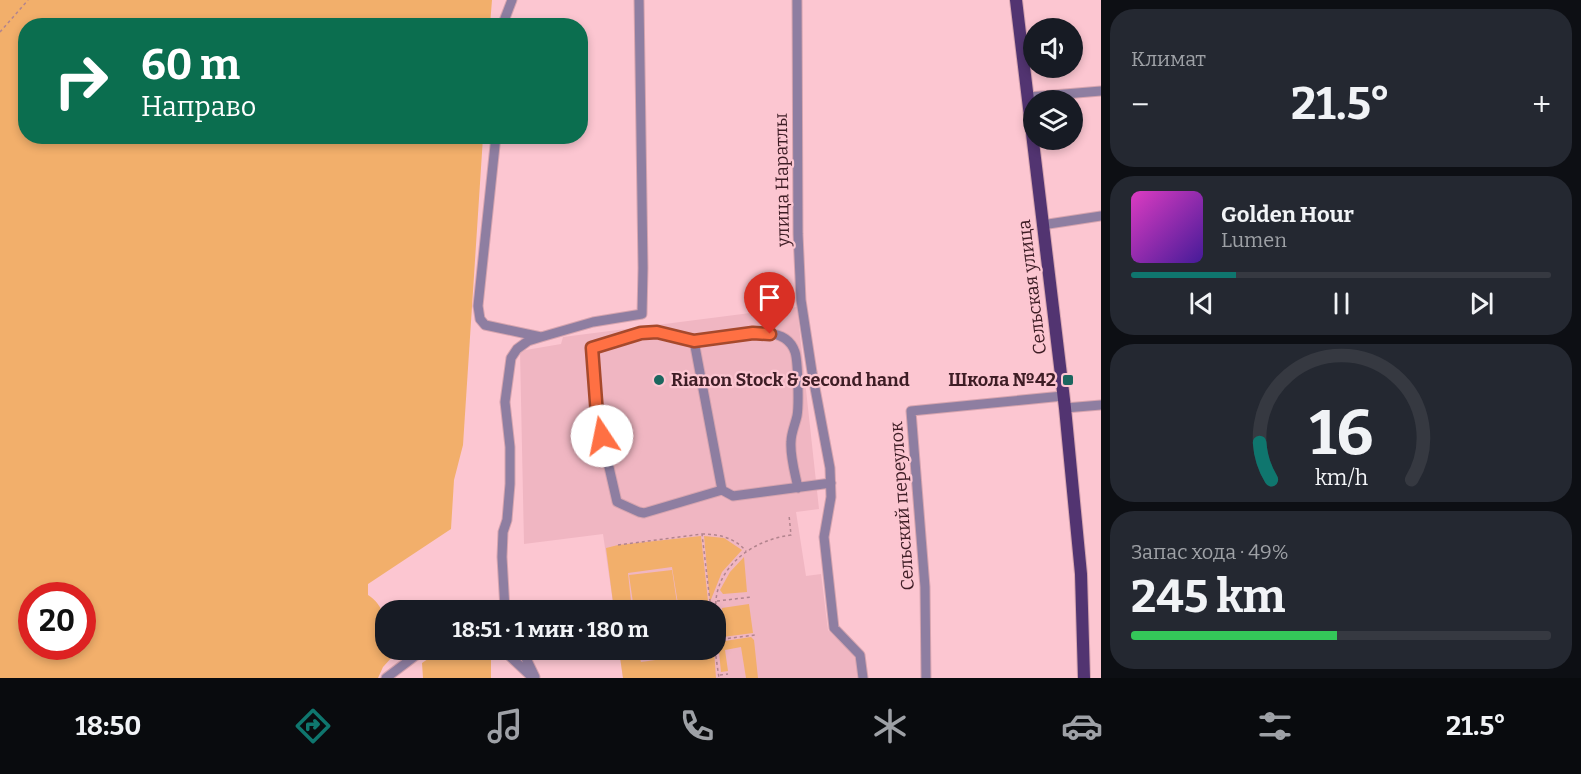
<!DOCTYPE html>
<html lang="ru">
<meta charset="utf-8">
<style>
body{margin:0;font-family:Bitter,serif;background:#242831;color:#f1f3f6;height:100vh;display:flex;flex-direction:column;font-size:22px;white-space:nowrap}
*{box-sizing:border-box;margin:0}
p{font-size:20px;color:#9ea1a6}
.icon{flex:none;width:33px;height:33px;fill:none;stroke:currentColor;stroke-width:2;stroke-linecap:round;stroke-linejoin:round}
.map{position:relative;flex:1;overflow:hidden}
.side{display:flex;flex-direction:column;gap:9px;padding:9px;background:#0d0f14;width:480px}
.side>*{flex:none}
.top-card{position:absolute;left:18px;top:18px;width:570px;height:126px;border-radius:24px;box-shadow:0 3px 9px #0003;background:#0b6e4f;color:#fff;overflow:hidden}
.buttons{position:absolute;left:1023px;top:18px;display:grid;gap:12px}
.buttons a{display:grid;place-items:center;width:60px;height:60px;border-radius:50%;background:#171b24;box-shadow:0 3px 9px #0003;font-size:30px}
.speed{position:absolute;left:18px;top:582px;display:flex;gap:12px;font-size:30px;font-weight:700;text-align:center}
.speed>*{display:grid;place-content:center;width:78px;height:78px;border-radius:50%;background:#171b24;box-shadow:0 3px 9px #0003;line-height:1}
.speed .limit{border:9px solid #d22;background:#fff;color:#111}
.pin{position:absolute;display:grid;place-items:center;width:51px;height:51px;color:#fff;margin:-62px -26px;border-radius:50% 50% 50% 0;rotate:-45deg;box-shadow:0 0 6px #0007}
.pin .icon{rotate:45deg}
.me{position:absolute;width:66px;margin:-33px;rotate:349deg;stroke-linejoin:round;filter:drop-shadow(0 0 4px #0008)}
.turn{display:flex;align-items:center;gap:21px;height:126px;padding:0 24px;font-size:27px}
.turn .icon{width:78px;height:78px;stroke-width:2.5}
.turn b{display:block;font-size:42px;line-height:51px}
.big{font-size:45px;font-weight:700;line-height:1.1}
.side .tile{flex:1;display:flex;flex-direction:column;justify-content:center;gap:9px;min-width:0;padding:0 21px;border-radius:24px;background:#242831}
.side .dial{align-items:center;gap:0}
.dial svg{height:156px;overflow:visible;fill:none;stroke:#363941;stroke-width:7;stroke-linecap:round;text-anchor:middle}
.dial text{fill:#f1f3f6;stroke:none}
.song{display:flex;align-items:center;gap:18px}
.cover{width:72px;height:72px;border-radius:9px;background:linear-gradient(135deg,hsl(310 70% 55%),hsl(260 70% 35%))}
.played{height:6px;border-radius:3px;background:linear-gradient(90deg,#0f766e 25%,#363941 25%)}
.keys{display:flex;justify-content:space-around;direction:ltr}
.heat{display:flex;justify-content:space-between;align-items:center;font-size:33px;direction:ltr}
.charge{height:9px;border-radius:4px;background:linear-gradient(90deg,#34c759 49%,#363941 0)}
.trip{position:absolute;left:375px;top:600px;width:351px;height:60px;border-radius:24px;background:#171b24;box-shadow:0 3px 9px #0003;font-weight:700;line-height:60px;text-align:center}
.tabs{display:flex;height:96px;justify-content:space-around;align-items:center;background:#090b0e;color:#9ea1a6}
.tabs .icon{width:42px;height:42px}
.tabs .selected{color:#0f766e}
.tabs b{font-size:27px;color:#f1f3f6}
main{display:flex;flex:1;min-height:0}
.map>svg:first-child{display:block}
.built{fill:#f0b6c2}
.green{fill:#f2af6b;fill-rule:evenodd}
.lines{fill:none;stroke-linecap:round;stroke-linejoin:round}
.minor-casing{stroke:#d6a4af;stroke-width:11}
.major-casing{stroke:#d6a4af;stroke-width:14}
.path{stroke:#b2848e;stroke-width:1.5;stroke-dasharray:3 3;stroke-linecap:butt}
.minor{stroke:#8e7ea1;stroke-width:9}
.major{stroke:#523471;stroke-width:12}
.route-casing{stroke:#a6492c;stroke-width:15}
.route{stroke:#ff7043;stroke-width:10}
.poi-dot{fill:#1b665e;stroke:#fcc6d1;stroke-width:2}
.labels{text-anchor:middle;stroke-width:4.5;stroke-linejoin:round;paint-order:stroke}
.street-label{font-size:18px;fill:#3e1d25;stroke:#fcc6d1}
.poi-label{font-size:18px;font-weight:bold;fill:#3e1d25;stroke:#fcc6d1;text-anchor:start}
</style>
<main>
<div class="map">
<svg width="1101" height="678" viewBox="0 0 1101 678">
<rect width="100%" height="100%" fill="#fcc6d1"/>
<path class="built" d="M797 307 819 509 796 512 806 576 821 574 828 630 856 657 858 678H623L619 650H716V610H614L603 534 524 544 520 351 561 344 563 337Z"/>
<path class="green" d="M0 0H492L490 25 26 26V136L483 137 463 445 454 480 451 529 368 584V595C388 608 386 628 386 650H392L393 656 383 667 378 678H0ZM32 596H82V646H32Z
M701 536 709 610H679L672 567 628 573 632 610H614L606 548 618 545Z
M704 536 724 538 742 550 722 572 710 602Z
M744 557 747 592 723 594 720 590 730 572Z
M672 570 678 610H634L629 575Z
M749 604 753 633 723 637 722 608Z
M751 637 754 640 758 678H746L741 647 725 650 728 671 721 672 718 642Z
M441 650H486L487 653H491V678H423L422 663Z
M619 650H638L641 662 684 656V650H714L716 678H623Z"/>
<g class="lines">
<g class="minor-casing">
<path id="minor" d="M797 0 798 234 801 300 812 372 830 468 831 497 824 537 834 628 860 655 863 678
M502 26 512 0
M1029 97 1101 91
M496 136 478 306 480 319 485 325 541 337 528 341 517 349 511 358 505 402 510 447V484L507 520 503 532 502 557 505 610
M1042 225 1101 216
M541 337 593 322 642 314 643 268 639 0
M694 341 722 490
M1065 408 1101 405
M798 488C795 473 790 457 791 442 791 433 795 425 797 416 799 406 798 361 795 352 783 315 719 343 693 341 681 340 670 333 658 332 636 329 612 342 592 348L597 415 617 502 639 512 644 513 722 490 733 496 831 483
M503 650 533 678
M522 650 535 677
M386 678 423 650
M926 678 925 587 911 411 1063 396"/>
</g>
<g class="major-casing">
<path id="major" d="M1016 0 1065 408 1081 574 1084 678"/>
</g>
<path class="path" d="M0 32 28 0
M702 534C719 534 735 538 746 551
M618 545 702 534 711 610
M717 601 752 597
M716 640 755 635
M717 640C717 625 714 608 717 593 725 559 759 539 791 535L789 515
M715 650 719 678
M720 675 728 674"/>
<use href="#minor" class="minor"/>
<use href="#major" class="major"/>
</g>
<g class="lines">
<g class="route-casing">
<path id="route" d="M602 436 597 415 592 348 641 333 657 332 694 341 753 333 770 334"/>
</g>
<use href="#route" class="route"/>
</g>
<g class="poi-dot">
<circle cx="659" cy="380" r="6"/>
<rect x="1062" y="374" width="12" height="12" rx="3"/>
</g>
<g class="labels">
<g class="street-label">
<text transform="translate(782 180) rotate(-91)" y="6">улица Наратлы</text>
<text transform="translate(1032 287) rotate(-97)" y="6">Сельская улица</text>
<text transform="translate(902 506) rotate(-94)" y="6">Сельский переулок</text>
</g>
<g class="poi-label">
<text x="671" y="386">Rianon Stock &amp; second hand</text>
<text x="1056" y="386" text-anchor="end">Школа №42</text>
</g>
</g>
</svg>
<div class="buttons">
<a><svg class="icon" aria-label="sound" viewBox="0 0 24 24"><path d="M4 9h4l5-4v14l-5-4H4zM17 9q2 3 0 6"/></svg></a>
<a><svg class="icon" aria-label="layers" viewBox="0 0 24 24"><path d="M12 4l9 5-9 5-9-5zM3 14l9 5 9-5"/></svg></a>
</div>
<div class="speed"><div class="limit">20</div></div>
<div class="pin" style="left:770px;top:334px;background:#d93025"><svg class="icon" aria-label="arrive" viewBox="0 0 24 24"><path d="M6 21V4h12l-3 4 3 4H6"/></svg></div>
<svg class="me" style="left:602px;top:436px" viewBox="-20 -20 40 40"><circle r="19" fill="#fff"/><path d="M0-13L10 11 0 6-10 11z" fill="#ff7043"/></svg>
<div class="trip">18:51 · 1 мин · 180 m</div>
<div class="top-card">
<div class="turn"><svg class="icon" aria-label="right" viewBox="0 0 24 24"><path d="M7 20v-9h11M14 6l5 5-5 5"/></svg><div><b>60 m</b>Направо</div></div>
</div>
</div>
<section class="side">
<div class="tile"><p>Климат</p>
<div class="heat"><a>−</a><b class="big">21.5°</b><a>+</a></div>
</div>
<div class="tile">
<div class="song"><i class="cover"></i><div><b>Golden Hour</b><p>Lumen</p></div></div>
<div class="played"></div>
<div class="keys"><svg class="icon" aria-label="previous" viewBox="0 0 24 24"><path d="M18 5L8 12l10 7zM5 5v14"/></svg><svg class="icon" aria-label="pause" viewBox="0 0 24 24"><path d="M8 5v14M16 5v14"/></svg><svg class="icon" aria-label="next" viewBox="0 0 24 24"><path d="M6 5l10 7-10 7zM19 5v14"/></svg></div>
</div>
<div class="tile dial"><svg viewBox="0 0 100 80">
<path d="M14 69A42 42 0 1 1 86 69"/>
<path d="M14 69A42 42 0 0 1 8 50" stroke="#0f766e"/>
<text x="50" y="56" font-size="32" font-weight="700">16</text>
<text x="50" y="72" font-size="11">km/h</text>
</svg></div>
<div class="tile"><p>Запас хода · 49%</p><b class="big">245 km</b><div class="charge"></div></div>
</section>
</main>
<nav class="tabs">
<b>18:50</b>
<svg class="icon selected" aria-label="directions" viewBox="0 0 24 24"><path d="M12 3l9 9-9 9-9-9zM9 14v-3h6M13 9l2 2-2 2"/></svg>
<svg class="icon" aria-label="music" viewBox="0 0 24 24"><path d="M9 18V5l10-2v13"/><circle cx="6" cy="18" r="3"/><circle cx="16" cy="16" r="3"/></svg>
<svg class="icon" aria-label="phone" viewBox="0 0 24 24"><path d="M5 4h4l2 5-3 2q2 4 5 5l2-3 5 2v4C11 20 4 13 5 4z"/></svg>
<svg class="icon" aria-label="climate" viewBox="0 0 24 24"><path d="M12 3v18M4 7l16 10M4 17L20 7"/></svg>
<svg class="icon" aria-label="car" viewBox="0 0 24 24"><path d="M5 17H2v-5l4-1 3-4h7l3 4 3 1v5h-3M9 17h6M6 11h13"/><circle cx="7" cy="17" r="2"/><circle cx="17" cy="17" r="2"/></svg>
<svg class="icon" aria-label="filters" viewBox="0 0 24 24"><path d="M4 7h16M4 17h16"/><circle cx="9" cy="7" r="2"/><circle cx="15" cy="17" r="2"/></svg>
<b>21.5°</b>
</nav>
